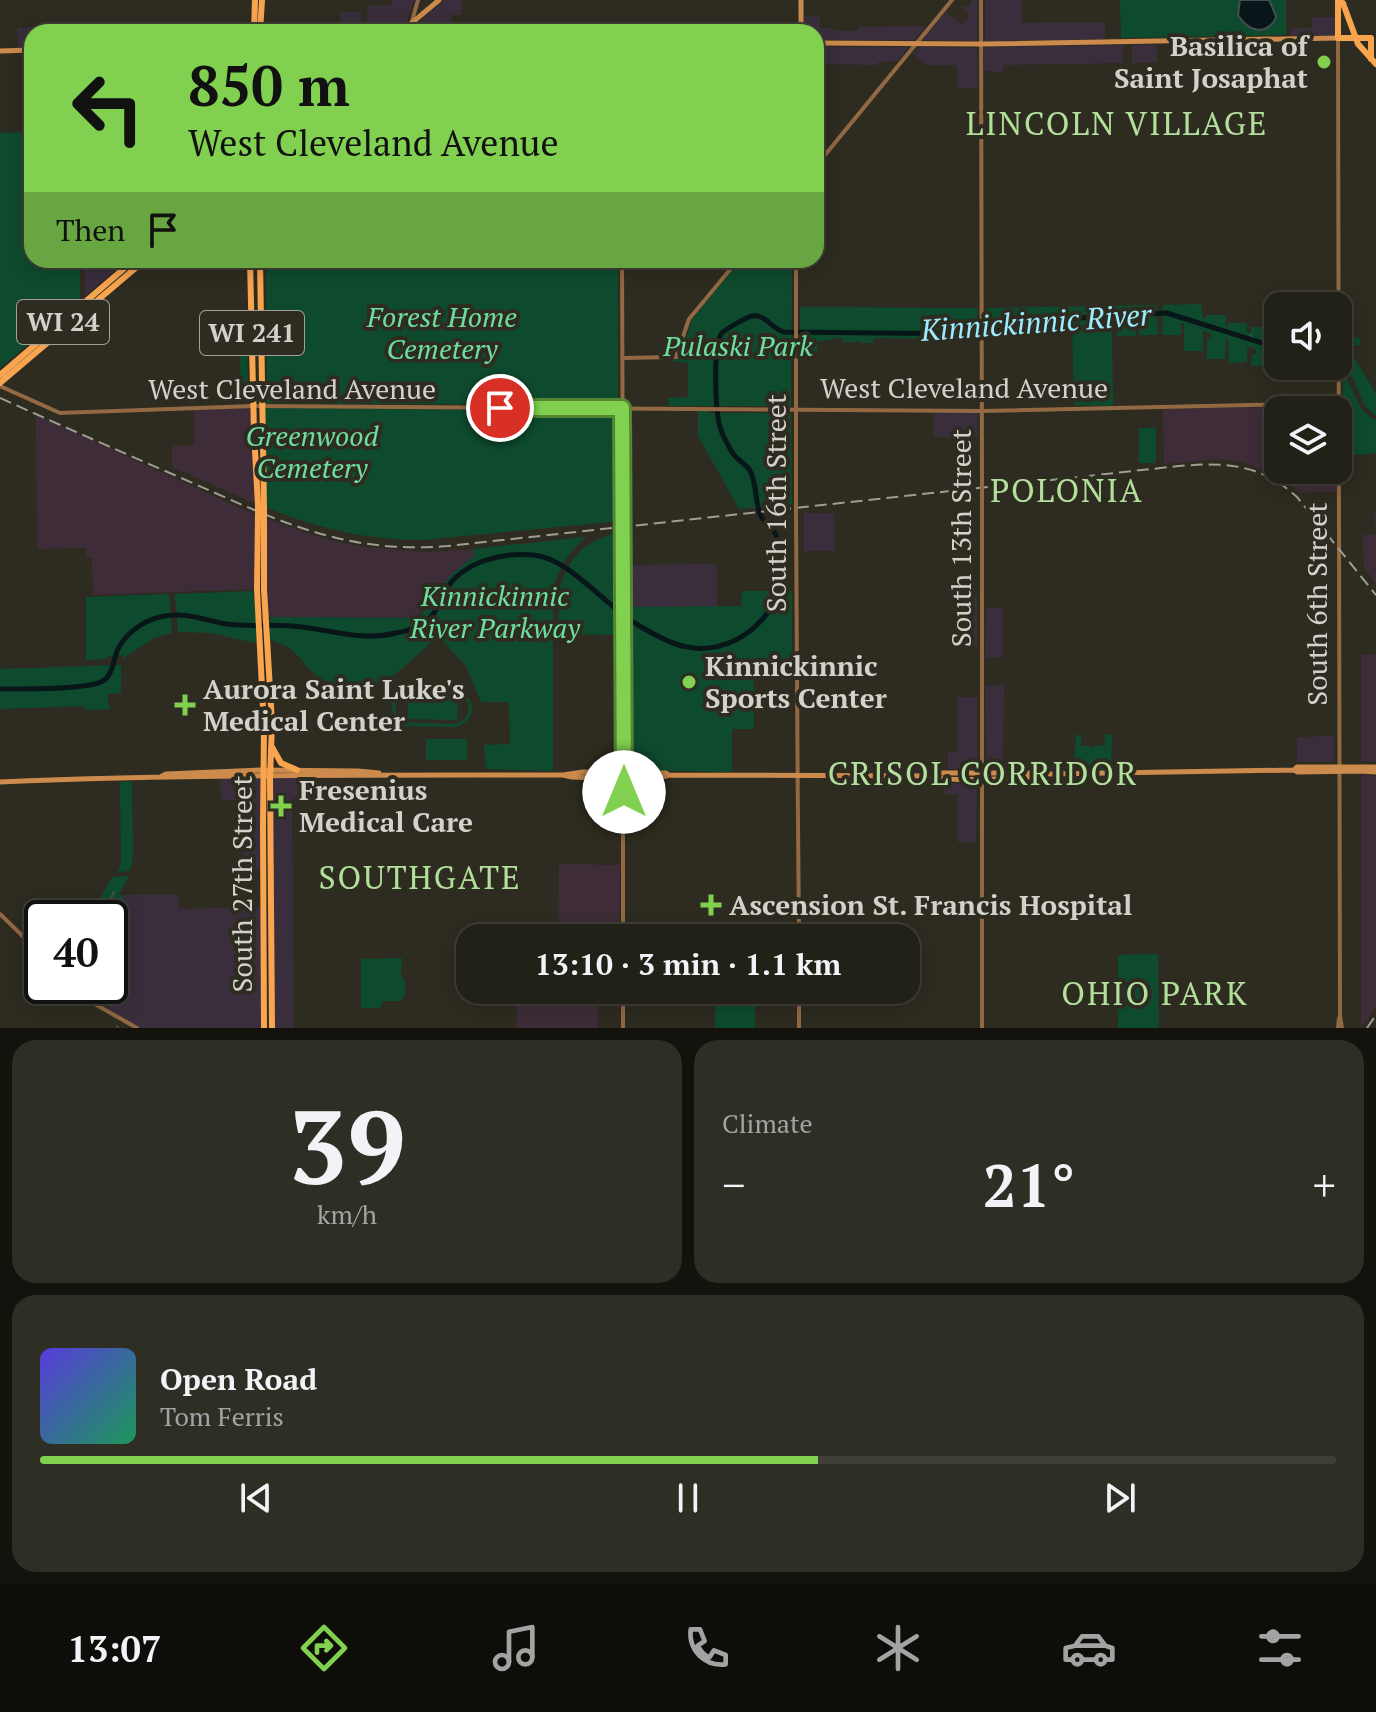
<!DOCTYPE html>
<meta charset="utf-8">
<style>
body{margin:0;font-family:"PT Serif",serif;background:#2e2e25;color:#f1f3f6;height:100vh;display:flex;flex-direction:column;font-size:30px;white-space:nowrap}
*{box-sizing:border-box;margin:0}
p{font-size:26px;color:#a2a3a2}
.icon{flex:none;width:44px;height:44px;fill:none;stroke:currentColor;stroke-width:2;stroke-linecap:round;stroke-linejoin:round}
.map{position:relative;height:1028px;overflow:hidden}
.details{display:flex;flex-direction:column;gap:12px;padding:12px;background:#13120d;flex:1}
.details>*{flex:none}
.banner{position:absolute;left:24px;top:24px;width:800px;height:244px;border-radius:24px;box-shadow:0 4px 20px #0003,0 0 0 2px #3f3e37;background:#81d050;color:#111;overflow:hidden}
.buttons{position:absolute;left:1264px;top:292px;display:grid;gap:16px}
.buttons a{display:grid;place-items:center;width:88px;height:88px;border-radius:16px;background:#222118;box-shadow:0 4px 20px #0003,0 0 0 2px #3f3e37;font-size:40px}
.speed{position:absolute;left:24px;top:900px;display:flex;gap:16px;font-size:40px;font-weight:700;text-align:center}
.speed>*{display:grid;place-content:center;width:104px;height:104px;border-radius:50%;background:#222118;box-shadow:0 4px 20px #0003,0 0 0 2px #3f3e37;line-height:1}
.speed .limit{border:4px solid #111;border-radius:12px;background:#fff;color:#111}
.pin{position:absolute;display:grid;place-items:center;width:68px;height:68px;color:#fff;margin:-34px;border:4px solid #fff;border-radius:50%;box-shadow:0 2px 8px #0007}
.me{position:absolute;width:88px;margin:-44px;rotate:0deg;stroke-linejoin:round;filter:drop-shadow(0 0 6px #0008)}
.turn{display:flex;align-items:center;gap:28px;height:168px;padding:0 32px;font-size:36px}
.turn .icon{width:104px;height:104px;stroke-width:2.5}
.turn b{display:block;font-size:56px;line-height:68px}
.then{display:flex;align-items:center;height:76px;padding:0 32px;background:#0003;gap:16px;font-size:30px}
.big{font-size:60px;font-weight:700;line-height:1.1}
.details .tile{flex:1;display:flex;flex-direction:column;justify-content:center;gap:12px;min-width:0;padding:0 28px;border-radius:24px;background:#2e2e25}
.details .dial{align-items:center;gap:0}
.dial b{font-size:104px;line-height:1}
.song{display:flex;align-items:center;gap:24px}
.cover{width:96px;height:96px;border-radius:12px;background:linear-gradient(135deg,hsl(250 70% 55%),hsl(150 70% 35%))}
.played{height:8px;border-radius:4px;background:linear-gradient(90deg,#81d050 60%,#3f3e37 60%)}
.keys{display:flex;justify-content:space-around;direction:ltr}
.heat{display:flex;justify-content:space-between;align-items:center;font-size:44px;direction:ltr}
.details .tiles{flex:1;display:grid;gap:12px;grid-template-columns:1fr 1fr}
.tile:last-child{grid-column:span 2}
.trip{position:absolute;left:456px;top:924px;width:464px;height:80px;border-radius:24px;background:#222118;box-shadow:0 4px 20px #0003,0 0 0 2px #3f3e37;font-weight:700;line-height:80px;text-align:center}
.tab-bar{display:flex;height:128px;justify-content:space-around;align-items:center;background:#0e0d0a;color:#a2a3a2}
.tab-bar .icon{width:56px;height:56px}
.tab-bar .selected{color:#81d050}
.tab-bar b{font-size:36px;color:#f1f3f6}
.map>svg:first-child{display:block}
.commercial{fill:#3a2e3c}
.industrial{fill:#3e2d38}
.green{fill:#0e4b2e;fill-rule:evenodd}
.water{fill:#08161a;stroke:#454e4f;stroke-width:2}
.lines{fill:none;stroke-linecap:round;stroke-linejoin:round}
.stream{stroke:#454e4f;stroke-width:2}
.river{stroke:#08161a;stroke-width:5}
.tertiary{stroke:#926943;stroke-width:4}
.secondary{stroke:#cc8b4c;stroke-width:5}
.primary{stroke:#f9a550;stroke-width:6}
.rail{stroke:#9f9d94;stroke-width:2;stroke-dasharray:12 6;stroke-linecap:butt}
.tertiary-bridge{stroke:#926943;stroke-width:4}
.primary-bridge{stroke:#f9a550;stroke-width:6}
.route-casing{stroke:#548734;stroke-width:20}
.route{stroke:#81d050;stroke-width:14}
.poi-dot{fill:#81d050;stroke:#2e2c20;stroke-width:3}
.labels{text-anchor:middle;stroke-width:8;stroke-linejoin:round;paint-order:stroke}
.shield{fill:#2e2c20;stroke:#a2a097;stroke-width:2}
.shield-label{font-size:26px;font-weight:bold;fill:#d3d1ca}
.poi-label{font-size:28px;font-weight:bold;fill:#d3d1ca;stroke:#2e2c20;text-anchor:start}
.park-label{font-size:28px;font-style:italic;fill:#6ddda0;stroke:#2e2c20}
.street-label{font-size:28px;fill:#d3d1ca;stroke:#2e2c20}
.water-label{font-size:30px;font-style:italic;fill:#9cebfe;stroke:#2e2c20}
.quarter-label{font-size:32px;letter-spacing:2px;fill:#b3df9d;stroke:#2e2c20}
</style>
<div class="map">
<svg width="1376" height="1028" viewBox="0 0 1376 1028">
<rect width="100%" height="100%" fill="#2e2c20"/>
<path class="commercial" d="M393 0H414L406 24 396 32H367V6H390Z
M445 0H462V15H452V28L462 29V32H407Z
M971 0H978L977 41 925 40V36L946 12 961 25 970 15 961 7 969 6 972 2Z
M985 0H1022V23L1105 22V39L985 41Z
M340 12H361V32H340Z
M804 16 820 17V28H833L834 31H858L859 27 926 26 914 40H816V32H804Z
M1312 17H1335V35L1291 36V28H1312Z
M33 27 32 70 26 71 25 50H18L17 28Z
M1123 45V63L1003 65V72L984 71V49L986 47Z
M1132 45H1157V62L1132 63Z
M816 47H906L908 48 898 61 878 62V65L816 64Z
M920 47 977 48 978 88H957V65H926L913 53Z
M104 260H127L86 295 85 294V270H103Z
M936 412 977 413 978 437H934V415Z
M804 513H834L835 551H804Z
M717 564V607H626V565Z
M958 595 977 596V646L958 645Z
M986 608H1003V657L985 658Z
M1004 685 1003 769H986L985 686Z
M957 697H977V769H948V752H958Z
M1334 736V762H1297V737Z
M263 776V869L243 870 244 800H221L220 777Z
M270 776H314V798L292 799 294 1028H272Z
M944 783H977L976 842H958V795L944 794Z
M178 894 179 909 263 907 264 1028H137L105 1011 117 981V958L121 957 123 895Z"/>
<path class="industrial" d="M253 406 258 505 172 467V446H191L194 444V408Z
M1335 406 1336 410H1278V470H1337V492L1301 493 1277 476 1243 462 1221 459 1164 464 1163 409Z
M36 415 258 516 257 589 93 595 92 558H86V548L37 549Z
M1376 510V584L1364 567 1363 535 1376 534 1374 514Z
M264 518 325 539 363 547 426 552 473 549 474 556 451 575 419 615V618L270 617 266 614Z
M1376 654V762L1361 761V655Z
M1366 774 1376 777V1007L1361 1028V775Z
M559 864 620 865 619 938H558Z
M516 990H598V1028H517Z"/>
<path class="green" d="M1120 0H1286V33L1284 35 1121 38Z
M32 132V260H80V300L0 368V133Z
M266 260H618V405L267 403Z
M741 260H792L791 406H669L668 398 688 397V363L670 361 676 360 679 357 693 318Z
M1201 304 1203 318H1206L1207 315H1226V327H1228V323H1247V332L1251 333V327H1270V338L1273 337V334L1278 333V366H1292V378L1274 379 1273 354H1270V366H1251L1252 355 1256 353V350L1251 347H1247V362L1229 363 1228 338 1226 339 1225 359H1207V339L1211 337V334L1203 331V351H1184V323H1181V335H1162L1163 305Z
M1155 305 1157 307 1158 335H1139V325L1137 324 1136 336H1117V323L1122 322 1123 320 1112 321 1113 404 1112 406 1074 405 1072 323 1064 325V328L1068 329 1069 333H1050V329H1047V333H1034L1033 329 1025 331 1024 334 1003 335 1002 338 986 339 985 310 987 308Z
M802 307 976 308 978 309 977 340 879 338 873 339V343H859V340L856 342H843V338H834L833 340 817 341V352H800V309Z
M240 318H247L248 402 240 403Z
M1341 318H1348L1351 338H1360L1361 345 1353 346V355L1376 394V416L1364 405 1354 380 1343 367Z
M1343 374C1358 392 1353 408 1376 420V453L1345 456 1342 454Z
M268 408 618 411 619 428 620 521 422 540C366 540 318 528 267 508L265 411Z
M698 411H709V413H791L792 504 739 509 698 436Z
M1139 428H1156V463H1139Z
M620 533 621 635 559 634C559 622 558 609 559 596 562 562 587 537 620 533Z
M586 537C567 554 560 566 553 590V771L486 769 484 745 510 744 509 702H481L466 666 438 636C404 666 369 711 319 677 308 670 302 659 292 650 286 644 277 643 270 640V617L419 618 451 575 474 556 473 549Z
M252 591 254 595 257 636 255 643 212 633 178 632 175 595 177 594Z
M742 591H792V678L789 680H753L754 686V729H732V772L638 770V757H627L626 607 741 606Z
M169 594 172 633 154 638 125 657 123 658 122 655 107 657 106 659 86 660V597Z
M121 665V693L107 694 110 709 86 710 82 706 0 709V669Z
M405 690 461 692C478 702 475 721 456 727L398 726C393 711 384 700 405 690ZM409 693 459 695 468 703C469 710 469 716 462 721 454 726 439 723 429 723 413 723 385 724 399 698Z
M408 697H458L457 720 408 719Z
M1112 734 1111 770H1079V765L1074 767 1076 735H1081V746H1091L1093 750 1095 746 1106 745 1104 735Z
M426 739H467V760H426Z
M120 782H132L133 858 130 871 118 872 121 862Z
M129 876 119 894 123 896 121 958 114 959V985L105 1004 90 997 87 986H110V918H89L112 877Z
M1158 954 1159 1028H1118V955Z
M402 958 401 976 405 980V996L400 1001H382L381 1008H361V959Z
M715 990H755V1028H715Z"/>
<path class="water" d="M1240 0H1269L1276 16 1275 20C1264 36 1248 31 1238 15Z"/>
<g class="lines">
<path class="stream" d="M933 330 936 334
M1251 335 1253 341
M102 918 114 892
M100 986 103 998
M117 1026 118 1028"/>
<path class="river" d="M633 622C667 643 696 659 736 640 755 630 773 612 778 590 781 580 779 569 779 559 779 551 779 543 776 535 772 527 765 524 761 516 754 502 758 483 749 469 744 463 736 459 732 452 729 447 723 436 721 430 715 415 713 347 721 334 724 330 747 317 752 316 766 314 772 329 784 332L975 334 1080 318 1167 313 1278 348
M0 689C20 689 88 690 103 681 113 675 113 660 118 649 126 633 143 621 160 617 183 611 205 620 226 624 248 627 271 624 293 626 330 629 359 642 396 633 407 631 421 627 429 619 438 611 440 598 447 588 465 561 503 552 534 555 563 558 592 590 615 608"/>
<path class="tertiary" d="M981 0 982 481
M412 21 418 0
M1338 39 1340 1016 1342 1028
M816 166 952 0
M622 260 623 521
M622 358 676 357 689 319 738 260
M0 386 60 413 253 406 982 411 1339 403
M982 491V1028
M796 502V260
M796 512C796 654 798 796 799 938
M0 914 42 955
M623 938V530
M72 986 93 1003 137 1028
M623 1028V990
M799 1028V990
M1338 1028 1339 1018"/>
<path class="secondary" d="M401 32 439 0
M801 32V0
M816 43 981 44 1338 38
M0 51 32 50
M1294 770 1297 767H1376
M563 775 583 772 666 773 669 775 928 776 934 773H1026L1049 774 1294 770 1297 772 1362 771 1376 772
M162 776 166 774 259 770 358 771 379 773
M931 776C949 783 1019 778 1041 776
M0 782C188 774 375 775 563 775L572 777C592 778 654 782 669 775"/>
<path class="primary" d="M1338 0V38H1371V59
M1338 2 1343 3 1344 6 1358 44 1376 64
M254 32 255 0
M260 32 262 0
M250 260 254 432 258 505
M260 260 264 507
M0 375 134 260
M0 383 145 260
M258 516 257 589 264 728 263 826 264 1028
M264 518V589L272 723 270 779 272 1028
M272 747 281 763 297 770"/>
<path class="rail" d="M0 398C60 425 119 451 179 477 273 518 341 555 448 546L1179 466C1226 462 1261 464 1297 497L1376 595
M1367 1028 1376 1015"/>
<path class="tertiary-bridge" d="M982 491V481
M796 512V502
M623 521V530"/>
<path class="primary-bridge" d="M258 505V516
M264 518V507"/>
</g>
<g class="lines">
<g class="route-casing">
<path id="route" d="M500 408H622L624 792"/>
</g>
<use href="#route" class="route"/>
</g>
<g class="poi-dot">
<circle cx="1324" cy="62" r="8"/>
<circle cx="689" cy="682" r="8"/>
<path d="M181 693h8v8h8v8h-8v8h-8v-8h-8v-8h8z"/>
<path d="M277 794h8v8h8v8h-8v8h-8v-8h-8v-8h8z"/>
<path d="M707 893h8v8h8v8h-8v8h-8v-8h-8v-8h8z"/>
</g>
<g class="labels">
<g class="shield">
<rect x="17" y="300" width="92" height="44" rx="6"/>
<rect x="200" y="311" width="104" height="44" rx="6"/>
</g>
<g class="shield-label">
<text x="63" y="331">WI 24</text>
<text x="252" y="342">WI 241</text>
</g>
<g class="poi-label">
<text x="1308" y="56" text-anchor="end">Basilica of<tspan x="1308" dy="32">Saint Josaphat</tspan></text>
<text x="705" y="676">Kinnickinnic<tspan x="705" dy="32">Sports Center</tspan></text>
<text x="203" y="699">Aurora Saint Luke's<tspan x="203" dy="32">Medical Center</tspan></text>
<text x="299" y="800">Fresenius<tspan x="299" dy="32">Medical Care</tspan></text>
<text x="729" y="915">Ascension St. Francis Hospital</text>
</g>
<g class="park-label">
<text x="442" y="327">Forest Home<tspan x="442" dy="32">Cemetery</tspan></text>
<text x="738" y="356">Pulaski Park</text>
<text x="312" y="446">Greenwood<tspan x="312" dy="32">Cemetery</tspan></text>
<text x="495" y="606">Kinnickinnic<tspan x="495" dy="32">River Parkway</tspan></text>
</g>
<g class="street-label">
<text x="964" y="398">West Cleveland Avenue</text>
<text x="292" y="399">West Cleveland Avenue</text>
<text transform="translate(776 503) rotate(-90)" y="10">South 16th Street</text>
<text transform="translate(961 538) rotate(-90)" y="10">South 13th Street</text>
<text transform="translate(1317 604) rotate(-90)" y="10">South 6th Street</text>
<text transform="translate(242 884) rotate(-90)" y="10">South 27th Street</text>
</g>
<g class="water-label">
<text transform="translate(1036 323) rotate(-4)" y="10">Kinnickinnic River</text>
</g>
<g class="quarter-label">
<text x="1117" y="135">LINCOLN VILLAGE</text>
<text x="1067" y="502">POLONIA</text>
<text x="983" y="785">CRISOL CORRIDOR</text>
<text x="420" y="889">SOUTHGATE</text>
<text x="1155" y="1005">OHIO PARK</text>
</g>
</g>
</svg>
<div class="buttons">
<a><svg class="icon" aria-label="sound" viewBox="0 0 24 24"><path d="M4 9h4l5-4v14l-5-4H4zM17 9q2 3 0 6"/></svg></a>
<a><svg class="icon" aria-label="layers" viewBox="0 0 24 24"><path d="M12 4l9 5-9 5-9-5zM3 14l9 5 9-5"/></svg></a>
</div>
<div class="speed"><div class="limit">40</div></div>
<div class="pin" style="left:500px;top:408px;background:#d93025"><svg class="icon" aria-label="arrive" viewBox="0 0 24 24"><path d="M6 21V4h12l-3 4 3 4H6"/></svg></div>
<svg class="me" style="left:624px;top:792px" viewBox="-20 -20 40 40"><circle r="19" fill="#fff"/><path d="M0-13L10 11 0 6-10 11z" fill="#81d050"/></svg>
<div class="trip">13:10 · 3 min · 1.1 km</div>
<div class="banner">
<div class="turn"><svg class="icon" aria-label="left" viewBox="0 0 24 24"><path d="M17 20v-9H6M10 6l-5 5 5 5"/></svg><div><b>850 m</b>West Cleveland Avenue</div></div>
<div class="then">Then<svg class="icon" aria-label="arrive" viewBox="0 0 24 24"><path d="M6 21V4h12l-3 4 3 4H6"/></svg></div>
</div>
</div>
<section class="details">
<div class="tiles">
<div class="tile dial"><b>39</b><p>km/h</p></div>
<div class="tile"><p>Climate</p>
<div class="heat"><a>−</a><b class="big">21°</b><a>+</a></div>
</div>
<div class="tile">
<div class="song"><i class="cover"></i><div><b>Open Road</b><p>Tom Ferris</p></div></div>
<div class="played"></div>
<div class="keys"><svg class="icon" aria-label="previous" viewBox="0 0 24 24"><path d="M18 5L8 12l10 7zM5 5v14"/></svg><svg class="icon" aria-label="pause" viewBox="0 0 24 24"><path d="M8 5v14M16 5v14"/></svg><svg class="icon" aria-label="next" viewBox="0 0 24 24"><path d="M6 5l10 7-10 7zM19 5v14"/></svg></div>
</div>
</div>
</section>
<nav class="tab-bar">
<b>13:07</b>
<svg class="icon selected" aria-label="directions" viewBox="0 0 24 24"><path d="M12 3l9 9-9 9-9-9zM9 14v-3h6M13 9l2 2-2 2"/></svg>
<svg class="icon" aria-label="music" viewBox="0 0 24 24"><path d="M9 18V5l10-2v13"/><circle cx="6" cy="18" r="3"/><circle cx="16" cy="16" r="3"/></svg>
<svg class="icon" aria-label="phone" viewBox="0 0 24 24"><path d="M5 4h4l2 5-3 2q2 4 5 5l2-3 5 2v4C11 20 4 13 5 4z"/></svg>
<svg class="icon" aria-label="climate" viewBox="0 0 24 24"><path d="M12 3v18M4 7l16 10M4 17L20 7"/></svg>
<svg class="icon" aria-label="car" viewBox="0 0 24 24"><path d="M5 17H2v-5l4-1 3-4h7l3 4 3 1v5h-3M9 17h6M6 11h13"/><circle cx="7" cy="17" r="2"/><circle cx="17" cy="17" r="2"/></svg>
<svg class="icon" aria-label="filters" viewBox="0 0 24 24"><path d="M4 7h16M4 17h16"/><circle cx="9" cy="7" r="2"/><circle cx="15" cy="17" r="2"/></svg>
</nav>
